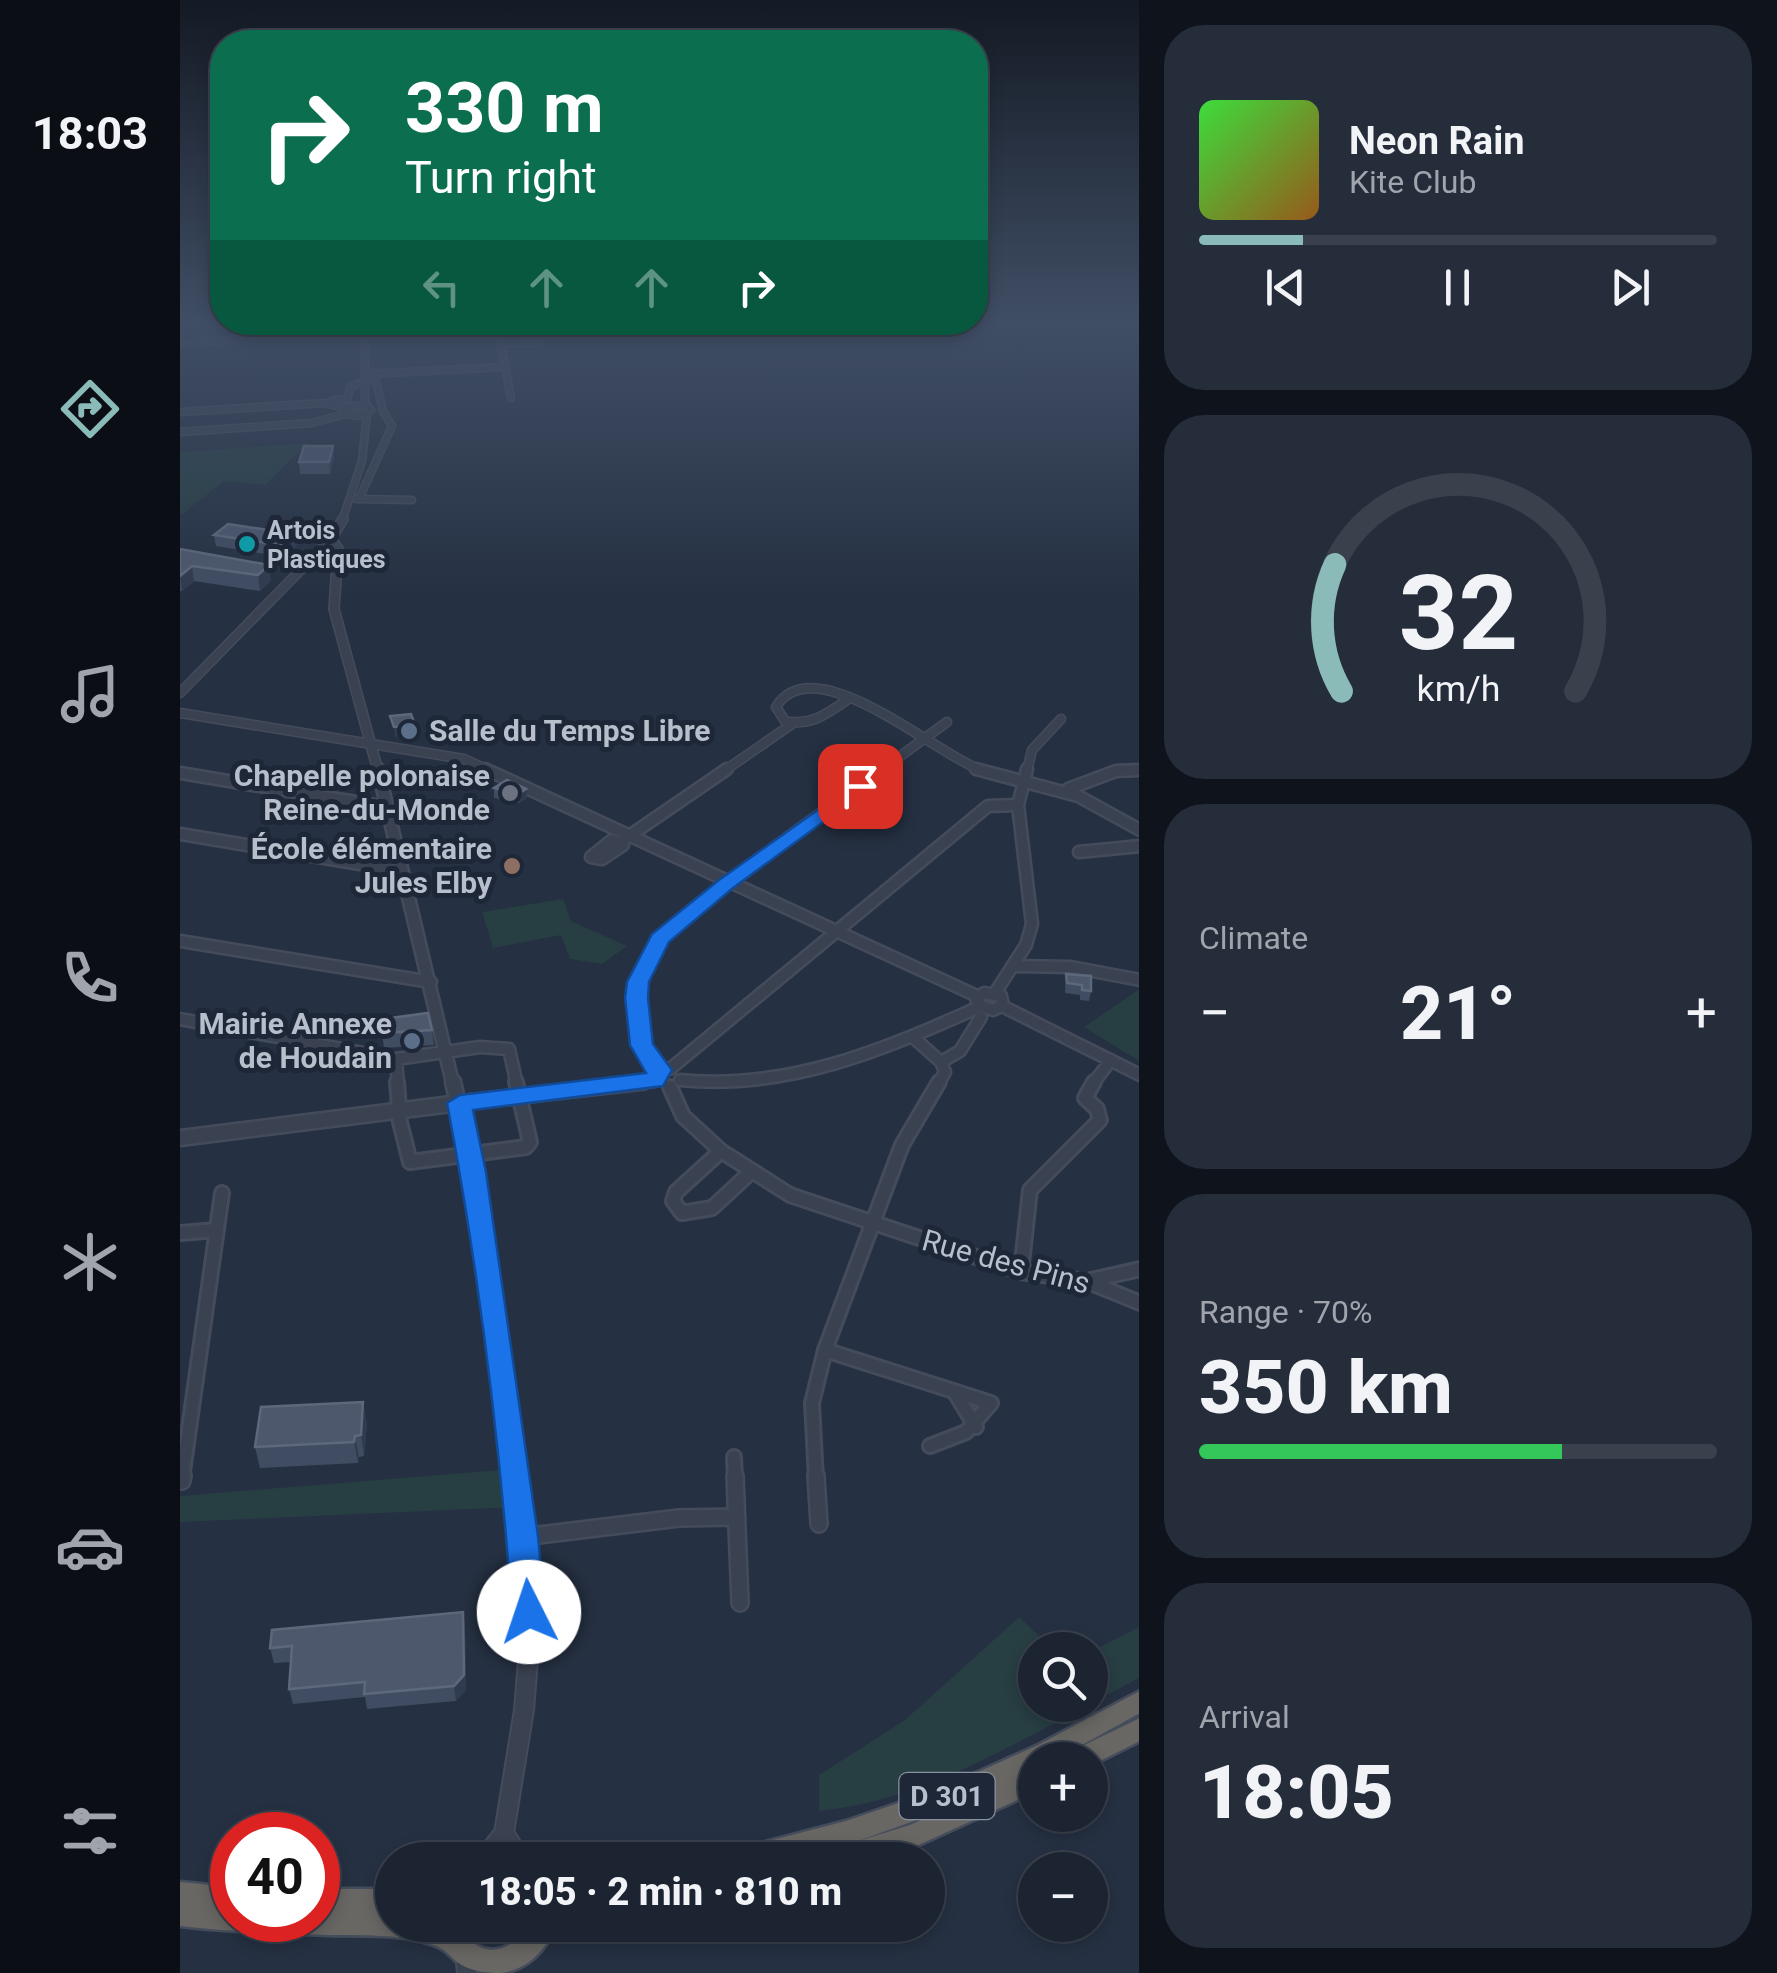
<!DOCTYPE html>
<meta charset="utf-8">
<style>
body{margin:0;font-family:Roboto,sans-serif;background:#252c3a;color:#f1f3f6;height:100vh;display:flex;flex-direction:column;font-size:38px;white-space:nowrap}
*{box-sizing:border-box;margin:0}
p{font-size:32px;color:#a0a4ac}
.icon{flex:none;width:55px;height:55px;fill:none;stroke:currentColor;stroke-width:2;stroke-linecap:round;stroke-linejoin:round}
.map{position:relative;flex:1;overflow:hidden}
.details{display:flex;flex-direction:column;gap:25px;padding:25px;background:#0f141c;width:638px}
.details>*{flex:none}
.guide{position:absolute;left:30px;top:30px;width:778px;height:305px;border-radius:40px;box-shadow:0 5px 15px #0003,0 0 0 2px #3a414d;background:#0b6e4f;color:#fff;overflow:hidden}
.controls{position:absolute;left:838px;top:1632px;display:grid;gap:20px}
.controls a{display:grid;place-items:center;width:90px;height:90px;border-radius:50%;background:#1c2432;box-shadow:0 5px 15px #0003,0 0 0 2px #3a414d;font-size:50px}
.speed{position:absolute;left:30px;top:1812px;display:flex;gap:20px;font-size:50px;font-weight:700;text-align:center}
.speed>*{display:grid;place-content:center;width:130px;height:130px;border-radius:50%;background:#1c2432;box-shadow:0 5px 15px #0003,0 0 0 2px #3a414d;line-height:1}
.speed .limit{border:15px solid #d22;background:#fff;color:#111}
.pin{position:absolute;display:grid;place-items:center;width:85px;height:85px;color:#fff;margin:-42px;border-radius:20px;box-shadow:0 5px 15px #0006}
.me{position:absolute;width:110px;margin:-55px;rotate:356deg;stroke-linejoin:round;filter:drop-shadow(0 0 8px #0008)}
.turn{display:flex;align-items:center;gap:35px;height:210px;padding:0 30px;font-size:45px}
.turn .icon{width:130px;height:130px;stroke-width:2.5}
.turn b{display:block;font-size:70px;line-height:85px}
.lanes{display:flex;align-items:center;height:95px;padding:0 30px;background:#0003;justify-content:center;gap:50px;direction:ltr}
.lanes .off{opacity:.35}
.big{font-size:75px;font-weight:800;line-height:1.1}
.details .card{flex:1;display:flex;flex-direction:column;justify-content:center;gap:15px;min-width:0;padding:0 35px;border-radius:40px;background:#252c3a}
.details .dial{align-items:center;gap:0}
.dial svg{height:260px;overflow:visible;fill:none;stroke:#3a414d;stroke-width:7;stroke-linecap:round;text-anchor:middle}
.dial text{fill:#f1f3f6;stroke:none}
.song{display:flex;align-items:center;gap:30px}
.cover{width:120px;height:120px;border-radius:15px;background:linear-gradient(135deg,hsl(120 70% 55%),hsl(30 70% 35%))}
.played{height:10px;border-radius:5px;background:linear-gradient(90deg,#8bbbb9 20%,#3a414d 20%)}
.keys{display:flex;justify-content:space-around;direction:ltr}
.heat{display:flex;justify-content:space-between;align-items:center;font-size:55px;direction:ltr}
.charge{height:15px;border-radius:8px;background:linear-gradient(90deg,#34c759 70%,#3a414d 0)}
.trip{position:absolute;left:195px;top:1842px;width:570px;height:100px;border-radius:50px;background:#1c2432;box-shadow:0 5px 15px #0003,0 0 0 2px #3a414d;font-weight:800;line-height:100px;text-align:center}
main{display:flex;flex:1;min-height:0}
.tabs{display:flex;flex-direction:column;width:180px;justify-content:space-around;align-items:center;background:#0b0e14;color:#a0a4ac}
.tabs .icon{width:70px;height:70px}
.tabs .current{color:#8bbbb9}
.tabs b{font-size:45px;color:#f1f3f6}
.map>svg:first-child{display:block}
.green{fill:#273e43}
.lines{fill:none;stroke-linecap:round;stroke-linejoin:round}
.minor-far4-casing{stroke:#444b5b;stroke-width:9}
.minor-far3-casing{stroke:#444b5b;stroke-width:11}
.minor-far2-casing{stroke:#444b5b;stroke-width:15}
.minor-far1-casing{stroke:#444b5b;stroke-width:18}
.minor-casing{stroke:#444b5b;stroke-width:20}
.tertiary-far4-casing{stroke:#444b5b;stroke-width:9}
.tertiary-far3-casing{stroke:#444b5b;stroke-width:12}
.tertiary-far2-casing{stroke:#444b5b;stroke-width:16}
.tertiary-far1-casing{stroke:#444b5b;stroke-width:19}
.tertiary-casing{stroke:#444b5b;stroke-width:22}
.trunk-casing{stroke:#454d5c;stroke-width:5}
.minor-far4{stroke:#3a4252;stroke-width:6}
.minor-far3{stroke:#3a4252;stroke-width:8}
.minor-far2{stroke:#3a4252;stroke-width:10}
.minor-far1{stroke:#3a4252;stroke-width:12}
.minor{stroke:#3a4252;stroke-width:15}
.tertiary-far4{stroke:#3a4252;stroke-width:6}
.tertiary-far3{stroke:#3a4252;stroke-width:9}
.tertiary-far2{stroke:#3a4252;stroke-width:11}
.tertiary-far1{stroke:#3a4252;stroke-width:14}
.tertiary{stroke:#3a4252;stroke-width:18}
.trunk{fill:#686764;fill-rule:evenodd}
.wall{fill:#404c61}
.shaded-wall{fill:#303b50}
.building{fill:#4d586d;stroke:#5d687c;stroke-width:2.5}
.route{fill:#1a73e8;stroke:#114b97;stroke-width:2.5}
.culture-dot{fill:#0f9aa8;stroke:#1e2737;stroke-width:4}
.service-dot{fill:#5c6f8a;stroke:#1e2737;stroke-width:4}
.worship-dot{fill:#6b7280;stroke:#1e2737;stroke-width:4}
.education-dot{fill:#8d6e63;stroke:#1e2737;stroke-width:4}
.labels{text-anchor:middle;stroke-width:10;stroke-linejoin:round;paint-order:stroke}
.far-poi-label{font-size:25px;font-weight:bold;fill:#b7becc;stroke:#1e2737;text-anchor:start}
.shield{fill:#1e2737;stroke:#89919f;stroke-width:2.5}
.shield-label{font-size:28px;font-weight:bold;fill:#b7becc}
.poi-label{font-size:30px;font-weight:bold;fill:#b7becc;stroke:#1e2737;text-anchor:end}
.street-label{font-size:30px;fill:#b7becc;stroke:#1e2737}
</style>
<main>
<nav class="tabs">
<b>18:03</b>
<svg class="icon current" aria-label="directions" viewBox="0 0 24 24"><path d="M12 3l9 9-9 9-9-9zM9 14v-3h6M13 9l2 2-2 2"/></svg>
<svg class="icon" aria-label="music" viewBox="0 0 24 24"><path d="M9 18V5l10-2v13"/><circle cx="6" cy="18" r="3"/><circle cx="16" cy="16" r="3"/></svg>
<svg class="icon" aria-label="phone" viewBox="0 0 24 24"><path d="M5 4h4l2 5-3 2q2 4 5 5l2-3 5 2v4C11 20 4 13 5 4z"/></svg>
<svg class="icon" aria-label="climate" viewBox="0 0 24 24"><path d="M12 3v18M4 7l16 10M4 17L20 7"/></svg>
<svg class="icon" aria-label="car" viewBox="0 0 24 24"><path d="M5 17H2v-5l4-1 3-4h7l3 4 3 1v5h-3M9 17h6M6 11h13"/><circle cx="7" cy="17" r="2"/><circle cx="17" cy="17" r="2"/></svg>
<svg class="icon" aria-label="filters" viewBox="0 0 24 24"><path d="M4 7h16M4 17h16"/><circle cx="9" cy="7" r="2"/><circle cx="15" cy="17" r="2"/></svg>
</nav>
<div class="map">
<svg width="960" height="1973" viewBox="0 0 960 1973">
<rect width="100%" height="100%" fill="#253042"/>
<path class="green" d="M128 443 85 485 44 481 0 516V452Z
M383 899 391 921 447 946 422 964 390 959 381 935 313 948 302 912Z
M958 990H960L959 1061 904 1027Z
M332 1469 338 1507 0 1522V1496Z
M839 1617 874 1650H855V1705H908C824 1750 735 1802 639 1811V1775L725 1720Z
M959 1627V1678L910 1704V1652Z"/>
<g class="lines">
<g class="minor-far4-casing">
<path id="minor-far4" d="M316 326 321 344
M0 344 137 332 136 322
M186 374 324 367
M331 398 321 344 361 342
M153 400 167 399 171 386 186 381
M0 412 144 403 167 408
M176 499 232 500
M179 499 212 426 203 411 194 373"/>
</g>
<g class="minor-far3-casing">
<path id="minor-far3" d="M0 693 151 539
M670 698C649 712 632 727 605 721L596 707C634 645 756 755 803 771
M0 713 284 759 310 771
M544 771 612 724
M700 771 767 722
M847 771 852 750 881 719
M936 771 960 770"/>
</g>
<g class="minor-far2-casing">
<path id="minor-far2" d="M305 769 797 996
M796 769 898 796 960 830
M0 773 206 807
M888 789 936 771 960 770
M0 834 222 871
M432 840 443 845 422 859 411 857Z
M439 843 547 769
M899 852 960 846
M0 941 251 982
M833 966 891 967 960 980
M804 993 821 996 823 1005 813 1010 801 1006 796 999Z
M815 993 846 945 852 924 838 805 847 769
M822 1006 960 1075
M0 1019 216 1059
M735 1039 761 1062 765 1072 758 1085
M216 1059 218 1085
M216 1059 300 1047 329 1049 337 1085
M761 1062 780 1051 801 1017
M490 1069 808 806 838 805
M480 1071C406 973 509 911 579 860 620 830 661 799 703 769
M500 1080C606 1091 708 1049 801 1006
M442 1085 474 1081
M912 1085 931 1060"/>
</g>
<g class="minor-far1-casing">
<path id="minor-far1" d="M217 1082 220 1122 230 1162 346 1147 350 1142 336 1082
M490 1087 503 1116 541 1151 610 1195 841 1272 906 1281 960 1303
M279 1103 464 1082
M541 1151 496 1192 493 1201 502 1213 532 1208 572 1171
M0 1233 37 1230
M841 1272 850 1190 920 1120 917 1109 905 1098 914 1082
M907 1281 960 1269
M645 1350 811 1403 786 1432 750 1446
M774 1391 796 1427
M554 1457 555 1479
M2 1479 42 1193
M636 1479 632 1403 645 1350 722 1145 759 1082"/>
</g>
<g class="minor-casing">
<path id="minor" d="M555 1476 560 1603
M636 1476 639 1524
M2 1481 3 1476
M342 1537 499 1518 557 1517"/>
</g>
<g class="tertiary-far4-casing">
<path id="tertiary-far4" d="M185 322V403L191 410 178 416 163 413 170 406H186
M0 432 131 423 166 414
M162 521 182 461 187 414"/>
</g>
<g class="tertiary-far3-casing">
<path id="tertiary-far3" d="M163 519 151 539 158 549 154 609 198 771
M132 556 157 557"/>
</g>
<g class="tertiary-far2-casing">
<path id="tertiary-far2" d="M198 769 273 1085"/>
</g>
<g class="tertiary-far1-casing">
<path id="tertiary-far1" d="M273 1082 290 1155 334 1479
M0 1138 279 1103"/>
</g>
<g class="tertiary-casing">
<path id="tertiary" d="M324 1833 341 1860
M303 1860 324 1833 344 1710 350 1635 334 1476
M285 1953 287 1973"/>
</g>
<g class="trunk-casing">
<path id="trunk" d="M960 1691V1713L875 1760H855V1792L732 1848 694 1860H644L647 1851 659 1847 613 1860H550L553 1851 562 1848 666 1821 765 1787 858 1745ZM756 1813 730 1825 675 1842Z
M960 1718V1741L910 1766V1760H886L890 1752Z
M313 1848H328L337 1851 340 1860H301L304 1851Z
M0 1882 52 1887V1920H138V1889H212V1925H282C286 1932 291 1942 298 1946 319 1957 338 1941 350 1925H376C367 1949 348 1970 321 1973 308 1973 288 1971 277 1962 269 1955 264 1948 253 1945 219 1933 182 1936 146 1935 97 1933 49 1932 0 1926Z"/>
</g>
<use href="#minor-far4" class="minor-far4"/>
<use href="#minor-far3" class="minor-far3"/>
<use href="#minor-far2" class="minor-far2"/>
<use href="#minor-far1" class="minor-far1"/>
<use href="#minor" class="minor"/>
<use href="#tertiary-far4" class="tertiary-far4"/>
<use href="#tertiary-far3" class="tertiary-far3"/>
<use href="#tertiary-far2" class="tertiary-far2"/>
<use href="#tertiary-far1" class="tertiary-far1"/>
<use href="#tertiary" class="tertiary"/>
<use href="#trunk" class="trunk"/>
</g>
<path class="wall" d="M153 446 154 458 150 474H120L119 462Z
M115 534 117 545 103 557 36 546 34 535Z
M0 549 91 580 80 591 14 581 2 591H0Z
M327 780 347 798 339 803 314 798V788Z
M886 974 911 991 909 1001 900 1000V995L885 993Z
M252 1030 254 1045 204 1048 202 1033Z
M187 1423 184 1456 179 1457 178 1463 80 1468 75 1447Z
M283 1612 285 1627 286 1690 276 1701 187 1709 185 1697 113 1704 109 1689 111 1662 94 1663 90 1648Z"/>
<path class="shaded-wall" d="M153 446 154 458 150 474 149 462Z
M115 534 117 545 103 557 101 545Z
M89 565 91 580 80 591 78 575Z
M12 566 14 581 2 591 0 576Z
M235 725V734L215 737 214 727Z
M346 789 347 798 339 803 338 794Z
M183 1402 187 1423 184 1456 181 1435Z
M175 1436 179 1457 178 1463 174 1442Z
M283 1612 285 1627 286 1690 276 1701 274 1686Z"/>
<path class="building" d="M124 446H153L149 462H119Z
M48 524 115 534 101 545 34 535Z
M0 549 89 565 78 575 12 566 0 576Z
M231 714 235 725 214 727 210 716Z
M327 780 346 789 338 794 314 788Z
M886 974 911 976V991L902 990V985L887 983Z
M248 1013 252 1030 202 1033 211 1018Z
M183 1402 181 1435 175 1436 174 1442 75 1447 81 1407Z
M283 1612 284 1675 274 1686 184 1694 185 1682 109 1689 112 1646 90 1648 92 1630Z"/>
<linearGradient id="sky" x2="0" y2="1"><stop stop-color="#141a24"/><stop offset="0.54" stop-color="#404e65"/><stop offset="1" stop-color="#404e65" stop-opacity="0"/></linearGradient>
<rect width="960" height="598" fill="url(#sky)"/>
<path class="route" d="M680 780 690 786 687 790 553 888 489 942 469 982 468 998 473 1044 492 1070 483 1086 293 1110 306 1172 358 1536 365 1612 360 1623 349 1627 337 1623 332 1612C320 1446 298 1267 267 1103L280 1095 466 1073 450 1045 445 998 447 982 472 934 539 880Z"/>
<circle class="culture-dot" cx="67" cy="544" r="10"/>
<g class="service-dot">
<circle cx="229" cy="731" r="10"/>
<circle cx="232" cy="1041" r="10"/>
</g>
<circle class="worship-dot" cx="330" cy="793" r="10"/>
<circle class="education-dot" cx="332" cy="866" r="10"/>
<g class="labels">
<g class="far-poi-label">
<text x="87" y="539">Artois<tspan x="87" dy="29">Plastiques</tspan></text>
</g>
<rect class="shield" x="719.5" y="1773" width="95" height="46" rx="8"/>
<g class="shield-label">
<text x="767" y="1806">D 301</text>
</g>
<g class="poi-label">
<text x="249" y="741" text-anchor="start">Salle du Temps Libre</text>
<text x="310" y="786">Chapelle polonaise<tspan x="310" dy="34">Reine-du-Monde</tspan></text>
<text x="312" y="859">École élémentaire<tspan x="312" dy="34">Jules Elby</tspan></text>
<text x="212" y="1034">Mairie Annexe<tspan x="212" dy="34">de Houdain</tspan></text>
</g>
<g class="street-label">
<text transform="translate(826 1262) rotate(15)" y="10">Rue des Pins</text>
</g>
</g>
</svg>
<div class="controls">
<a><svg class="icon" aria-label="search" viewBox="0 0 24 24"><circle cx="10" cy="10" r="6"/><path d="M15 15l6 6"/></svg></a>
<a>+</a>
<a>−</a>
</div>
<div class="speed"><div class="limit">40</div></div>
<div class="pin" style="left:680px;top:786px;background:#d93025"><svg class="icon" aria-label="arrive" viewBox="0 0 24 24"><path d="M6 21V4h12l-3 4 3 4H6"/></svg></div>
<svg class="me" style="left:349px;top:1612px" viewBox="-20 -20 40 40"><circle r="19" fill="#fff"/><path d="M0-13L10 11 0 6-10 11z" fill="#1a73e8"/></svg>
<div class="trip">18:05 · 2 min · 810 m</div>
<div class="guide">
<div class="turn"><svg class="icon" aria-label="right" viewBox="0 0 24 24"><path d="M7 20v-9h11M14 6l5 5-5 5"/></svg><div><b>330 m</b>Turn right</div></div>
<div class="lanes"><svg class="icon off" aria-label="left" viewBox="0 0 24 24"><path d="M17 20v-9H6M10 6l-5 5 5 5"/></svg><svg class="icon off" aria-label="ahead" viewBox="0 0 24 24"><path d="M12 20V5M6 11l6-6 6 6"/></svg><svg class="icon off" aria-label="ahead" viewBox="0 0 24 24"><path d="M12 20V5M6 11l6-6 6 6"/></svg><svg class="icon" aria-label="right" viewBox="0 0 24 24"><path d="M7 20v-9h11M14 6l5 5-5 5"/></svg></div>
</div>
</div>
<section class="details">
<div class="card">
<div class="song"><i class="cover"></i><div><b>Neon Rain</b><p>Kite Club</p></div></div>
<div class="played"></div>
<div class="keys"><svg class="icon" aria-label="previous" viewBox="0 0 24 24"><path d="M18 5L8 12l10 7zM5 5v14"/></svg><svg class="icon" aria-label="pause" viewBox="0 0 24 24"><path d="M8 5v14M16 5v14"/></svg><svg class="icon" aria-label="next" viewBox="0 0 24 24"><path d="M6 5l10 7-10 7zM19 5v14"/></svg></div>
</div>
<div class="card dial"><svg viewBox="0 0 100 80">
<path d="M14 69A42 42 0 1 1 86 69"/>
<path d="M14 69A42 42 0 0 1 12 30" stroke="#8bbbb9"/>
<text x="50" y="56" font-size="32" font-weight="700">32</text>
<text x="50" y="72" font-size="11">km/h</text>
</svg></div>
<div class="card"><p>Climate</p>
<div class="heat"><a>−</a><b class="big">21°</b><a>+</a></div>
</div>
<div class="card"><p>Range · 70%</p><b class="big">350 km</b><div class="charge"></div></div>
<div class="card"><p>Arrival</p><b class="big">18:05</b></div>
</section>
</main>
